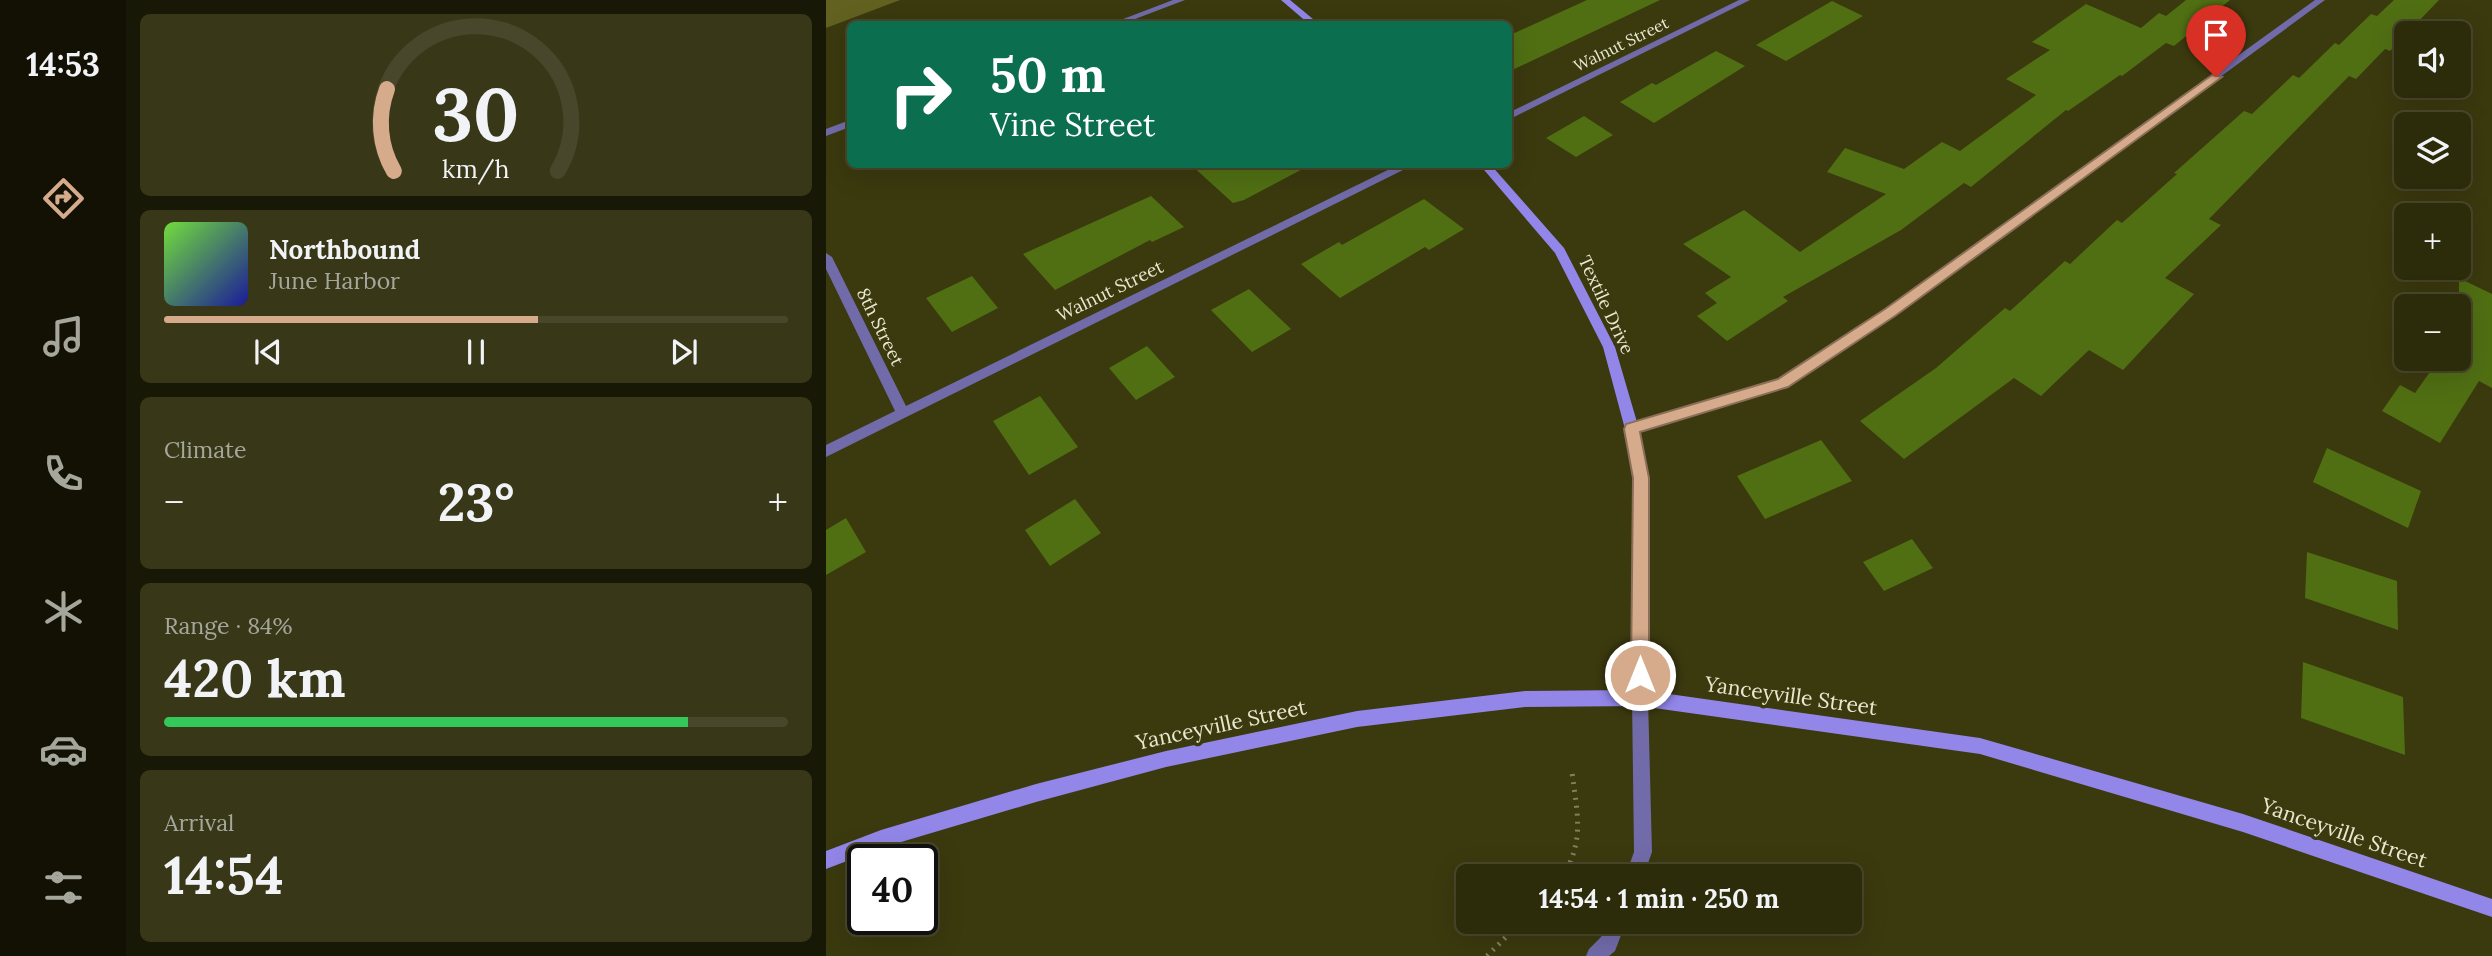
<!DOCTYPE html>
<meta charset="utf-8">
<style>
body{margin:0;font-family:Lora,serif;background:#383718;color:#f1f3f6;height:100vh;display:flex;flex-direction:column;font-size:26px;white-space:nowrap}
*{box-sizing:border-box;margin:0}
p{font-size:23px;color:#a6a79c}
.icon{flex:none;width:38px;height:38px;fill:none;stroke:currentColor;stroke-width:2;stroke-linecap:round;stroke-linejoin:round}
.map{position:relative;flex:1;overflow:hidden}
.details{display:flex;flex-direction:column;gap:14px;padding:14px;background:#181806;width:700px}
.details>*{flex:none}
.banner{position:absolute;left:21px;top:21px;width:665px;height:147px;border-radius:10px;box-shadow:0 7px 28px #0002,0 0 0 2px #48472b;background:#0b6e4f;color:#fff;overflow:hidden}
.fabs{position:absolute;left:1568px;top:21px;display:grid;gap:14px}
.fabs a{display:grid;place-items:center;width:77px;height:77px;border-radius:10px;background:#2c2b0a;box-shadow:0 7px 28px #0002,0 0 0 2px #48472b;font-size:35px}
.speed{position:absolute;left:21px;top:844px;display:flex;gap:14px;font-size:35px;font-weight:700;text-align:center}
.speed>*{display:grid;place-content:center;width:91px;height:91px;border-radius:50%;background:#2c2b0a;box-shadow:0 7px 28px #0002,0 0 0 2px #48472b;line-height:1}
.speed .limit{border:4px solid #111;border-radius:10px;background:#fff;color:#111}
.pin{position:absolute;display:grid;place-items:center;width:60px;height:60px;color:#fff;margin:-72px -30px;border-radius:50% 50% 50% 0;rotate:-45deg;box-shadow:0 0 7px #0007}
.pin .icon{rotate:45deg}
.me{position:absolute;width:77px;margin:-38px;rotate:0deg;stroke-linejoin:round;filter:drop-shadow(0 0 5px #0008)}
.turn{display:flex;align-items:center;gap:24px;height:147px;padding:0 28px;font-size:32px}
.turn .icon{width:91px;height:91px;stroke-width:2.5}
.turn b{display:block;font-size:49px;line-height:60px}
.big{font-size:52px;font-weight:700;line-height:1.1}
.details .widget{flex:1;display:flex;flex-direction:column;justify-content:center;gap:10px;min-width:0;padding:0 24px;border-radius:10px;background:#383718}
.details .dial{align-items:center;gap:0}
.dial svg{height:182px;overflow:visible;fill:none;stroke:#48472b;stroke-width:7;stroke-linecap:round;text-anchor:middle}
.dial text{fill:#f1f3f6;stroke:none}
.song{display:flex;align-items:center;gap:21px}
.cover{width:84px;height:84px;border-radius:10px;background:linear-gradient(135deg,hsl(100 70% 55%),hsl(240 70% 35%))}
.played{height:7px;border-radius:4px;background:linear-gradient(90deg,#d6ab8b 60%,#48472b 60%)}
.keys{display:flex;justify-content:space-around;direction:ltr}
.heat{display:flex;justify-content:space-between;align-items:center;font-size:38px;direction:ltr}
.charge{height:10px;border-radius:5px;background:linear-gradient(90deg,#34c759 84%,#48472b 0)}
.trip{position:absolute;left:630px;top:864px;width:406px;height:70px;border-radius:10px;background:#2c2b0a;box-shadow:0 7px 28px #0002,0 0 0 2px #48472b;font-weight:700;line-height:70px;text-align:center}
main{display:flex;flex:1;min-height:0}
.tabs{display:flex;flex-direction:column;width:126px;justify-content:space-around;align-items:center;background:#121104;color:#a6a79c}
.tabs .icon{width:49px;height:49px}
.tabs .active{color:#d6ab8b}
.tabs b{font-size:32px;color:#f1f3f6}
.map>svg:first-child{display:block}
.green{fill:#636120}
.building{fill:#506f13}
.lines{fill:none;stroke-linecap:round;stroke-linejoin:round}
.path{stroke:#81805d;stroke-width:5;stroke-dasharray:2 6;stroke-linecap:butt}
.lane{fill:#716ba9;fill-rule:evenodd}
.street{fill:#716ba9;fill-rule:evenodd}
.secondary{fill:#9286e9;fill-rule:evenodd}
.route{fill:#d6ab8b;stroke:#8b6f5a;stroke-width:2}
.labels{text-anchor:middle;stroke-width:7;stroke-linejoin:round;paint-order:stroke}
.far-street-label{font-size:16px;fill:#e8e8d1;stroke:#3b390e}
.street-label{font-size:18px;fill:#e8e8d1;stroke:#3b390e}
.near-street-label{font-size:21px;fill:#e8e8d1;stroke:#3b390e}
</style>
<main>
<nav class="tabs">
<b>14:53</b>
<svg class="icon active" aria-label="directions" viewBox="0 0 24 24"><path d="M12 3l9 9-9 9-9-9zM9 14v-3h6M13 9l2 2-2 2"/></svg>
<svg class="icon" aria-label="music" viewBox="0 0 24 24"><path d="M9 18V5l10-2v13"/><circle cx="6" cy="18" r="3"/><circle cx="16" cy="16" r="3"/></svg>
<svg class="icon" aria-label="phone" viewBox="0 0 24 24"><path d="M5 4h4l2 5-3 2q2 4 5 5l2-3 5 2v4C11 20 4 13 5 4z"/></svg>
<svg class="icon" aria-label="climate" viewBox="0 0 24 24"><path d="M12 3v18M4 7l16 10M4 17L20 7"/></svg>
<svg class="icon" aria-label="car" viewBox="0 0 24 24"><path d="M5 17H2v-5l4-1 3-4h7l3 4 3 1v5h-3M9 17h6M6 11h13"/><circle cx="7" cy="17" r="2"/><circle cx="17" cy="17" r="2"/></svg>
<svg class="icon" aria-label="filters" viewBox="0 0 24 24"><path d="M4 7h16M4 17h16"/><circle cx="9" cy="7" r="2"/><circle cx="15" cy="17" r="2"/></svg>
</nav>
<section class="details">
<div class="widget dial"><svg viewBox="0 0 100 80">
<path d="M14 69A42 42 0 1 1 86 69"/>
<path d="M14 69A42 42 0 0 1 11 33" stroke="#d6ab8b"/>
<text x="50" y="56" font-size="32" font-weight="700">30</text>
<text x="50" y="72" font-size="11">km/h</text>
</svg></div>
<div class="widget">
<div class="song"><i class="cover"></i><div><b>Northbound</b><p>June Harbor</p></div></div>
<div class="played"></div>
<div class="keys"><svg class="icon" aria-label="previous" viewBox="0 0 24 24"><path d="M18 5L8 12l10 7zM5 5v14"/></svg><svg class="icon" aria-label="pause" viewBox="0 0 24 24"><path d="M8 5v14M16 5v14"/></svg><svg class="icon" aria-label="next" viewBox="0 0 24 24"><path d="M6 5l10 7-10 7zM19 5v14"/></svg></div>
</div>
<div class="widget"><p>Climate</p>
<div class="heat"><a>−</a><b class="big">23°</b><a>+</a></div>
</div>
<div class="widget"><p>Range · 84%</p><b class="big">420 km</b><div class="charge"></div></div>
<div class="widget"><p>Arrival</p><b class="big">14:54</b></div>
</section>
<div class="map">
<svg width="1666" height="956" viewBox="0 0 1666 956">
<rect width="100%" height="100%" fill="#3b390e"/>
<path class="green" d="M0 0H74L0 28Z"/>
<path class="building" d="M761 0H834L682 72V36Z
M1360 0H1404L1348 46 1340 43 1296 76 1294 75 1242 111 1240 110 1145 187 1138 183 1075 230 957 297 962 301 901 341 871 316 891 303 879 293 905 277 857 244 918 210 974 252 1060 194 1001 172 1019 148 1078 169 1116 142 1134 151 1210 95 1180 79 1224 50 1206 42 1260 4 1315 28 1333 13 1340 16Z
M1568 0H1613L1564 51 1559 49 1530 79 1523 76 1383 219 1395 225 1339 278 1368 294 1297 370 1263 350 1215 396 1188 378 1078 459 1034 421 1110 368 1179 308 1184 311 1239 261 1244 264 1291 220 1296 223 1351 174 1348 173 1418 111 1426 114 1467 75 1473 78 1509 43 1513 45 1545 14 1551 16Z
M1006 1 1037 16 960 61 930 45Z
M890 51 919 66 828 123 794 102 826 83 830 85Z
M758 116 787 135 750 157 720 138Z
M364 164H486L418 200 407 203Z
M325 196 358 227 326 242 324 240 229 290 197 254Z
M598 199 638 229 603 250 599 247 514 298 475 264 513 242 516 245Z
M146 276 172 308 126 332 100 298Z
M1633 278 1666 294V388L1653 381 1614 443 1556 411 1574 385 1589 393 1613 359H1633Z
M423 289 465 329 426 352 385 310Z
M321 346 349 377 310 400 283 368Z
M214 396 252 447 203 475 167 421Z
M995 440 1026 481 939 519 911 476Z
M1501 448 1595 491 1582 528 1487 482Z
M249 499 275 533 224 566 199 530Z
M20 518 40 552 0 575V530Z
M1086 539 1107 568 1058 591 1037 562Z
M1481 552 1571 581 1572 630 1479 598Z
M1477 662 1577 697 1579 755 1475 718Z"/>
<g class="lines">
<path class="path" d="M737 877C759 838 751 814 746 772
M661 956 695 922"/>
<path class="lane" d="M814 690 820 692 822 698 826 852 817 877H799L808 852 806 698 808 692Z
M782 922H800L789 951 783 956H760L763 949 775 937Z"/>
<path class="street" d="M347 0H359L296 24H284Z
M913 0H924L682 120V113Z
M1489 0H1499L1068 316 962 387 806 434 801 433 799 429 801 425 953 379 1060 310Z
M24 120V127L0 136V129Z
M574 164H589L0 457V445L69 411 0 269V253L6 257 80 406Z"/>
<path class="secondary" d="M455 0H464L493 24H483Z
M653 164H664L738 248 789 347 813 429 822 478V691L1154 738 1417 814 1666 899V917L1417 832 1154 754 814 706 699 707 531 727 340 767 210 802 55 848 0 869V851L55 830 210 784 340 751 531 711 699 691 806 690 808 478 799 429 777 347 729 253Z"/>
</g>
<path class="route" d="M1386 75 1396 77 1069 316 962 387 814 432 823 478V675L821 681 814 683 808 681 805 675 807 478 798 429 800 424 952 379 1059 309Z"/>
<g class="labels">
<g class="far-street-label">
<text transform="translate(795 44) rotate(-26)" y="6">Walnut Street</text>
</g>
<g class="street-label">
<text transform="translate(284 291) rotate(-26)" y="6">Walnut Street</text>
<text transform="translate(780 305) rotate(65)" y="6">Textile Drive</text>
<text transform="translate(54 327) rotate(64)" y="6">8th Street</text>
</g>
<g class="near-street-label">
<text transform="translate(965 696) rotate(8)" y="7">Yanceyville Street</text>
<text transform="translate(395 725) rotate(-12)" y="7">Yanceyville Street</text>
<text transform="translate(1518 833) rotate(19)" y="7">Yanceyville Street</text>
</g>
</g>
</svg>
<div class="fabs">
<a><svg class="icon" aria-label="sound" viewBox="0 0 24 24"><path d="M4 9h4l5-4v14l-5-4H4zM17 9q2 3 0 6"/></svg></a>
<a><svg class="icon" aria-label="layers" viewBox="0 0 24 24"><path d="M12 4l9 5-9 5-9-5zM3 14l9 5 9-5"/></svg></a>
<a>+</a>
<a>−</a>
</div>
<div class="speed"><div class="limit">40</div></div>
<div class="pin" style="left:1390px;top:77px;background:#d93025"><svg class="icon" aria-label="arrive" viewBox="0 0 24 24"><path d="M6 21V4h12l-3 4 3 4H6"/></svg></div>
<svg class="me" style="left:814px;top:675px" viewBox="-20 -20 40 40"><circle r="17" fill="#d6ab8b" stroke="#fff" stroke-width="3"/><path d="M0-11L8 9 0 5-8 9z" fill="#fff"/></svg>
<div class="trip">14:54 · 1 min · 250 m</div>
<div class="banner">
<div class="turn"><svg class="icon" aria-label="right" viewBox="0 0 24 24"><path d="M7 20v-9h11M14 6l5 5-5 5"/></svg><div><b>50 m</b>Vine Street</div></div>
</div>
</div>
</main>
